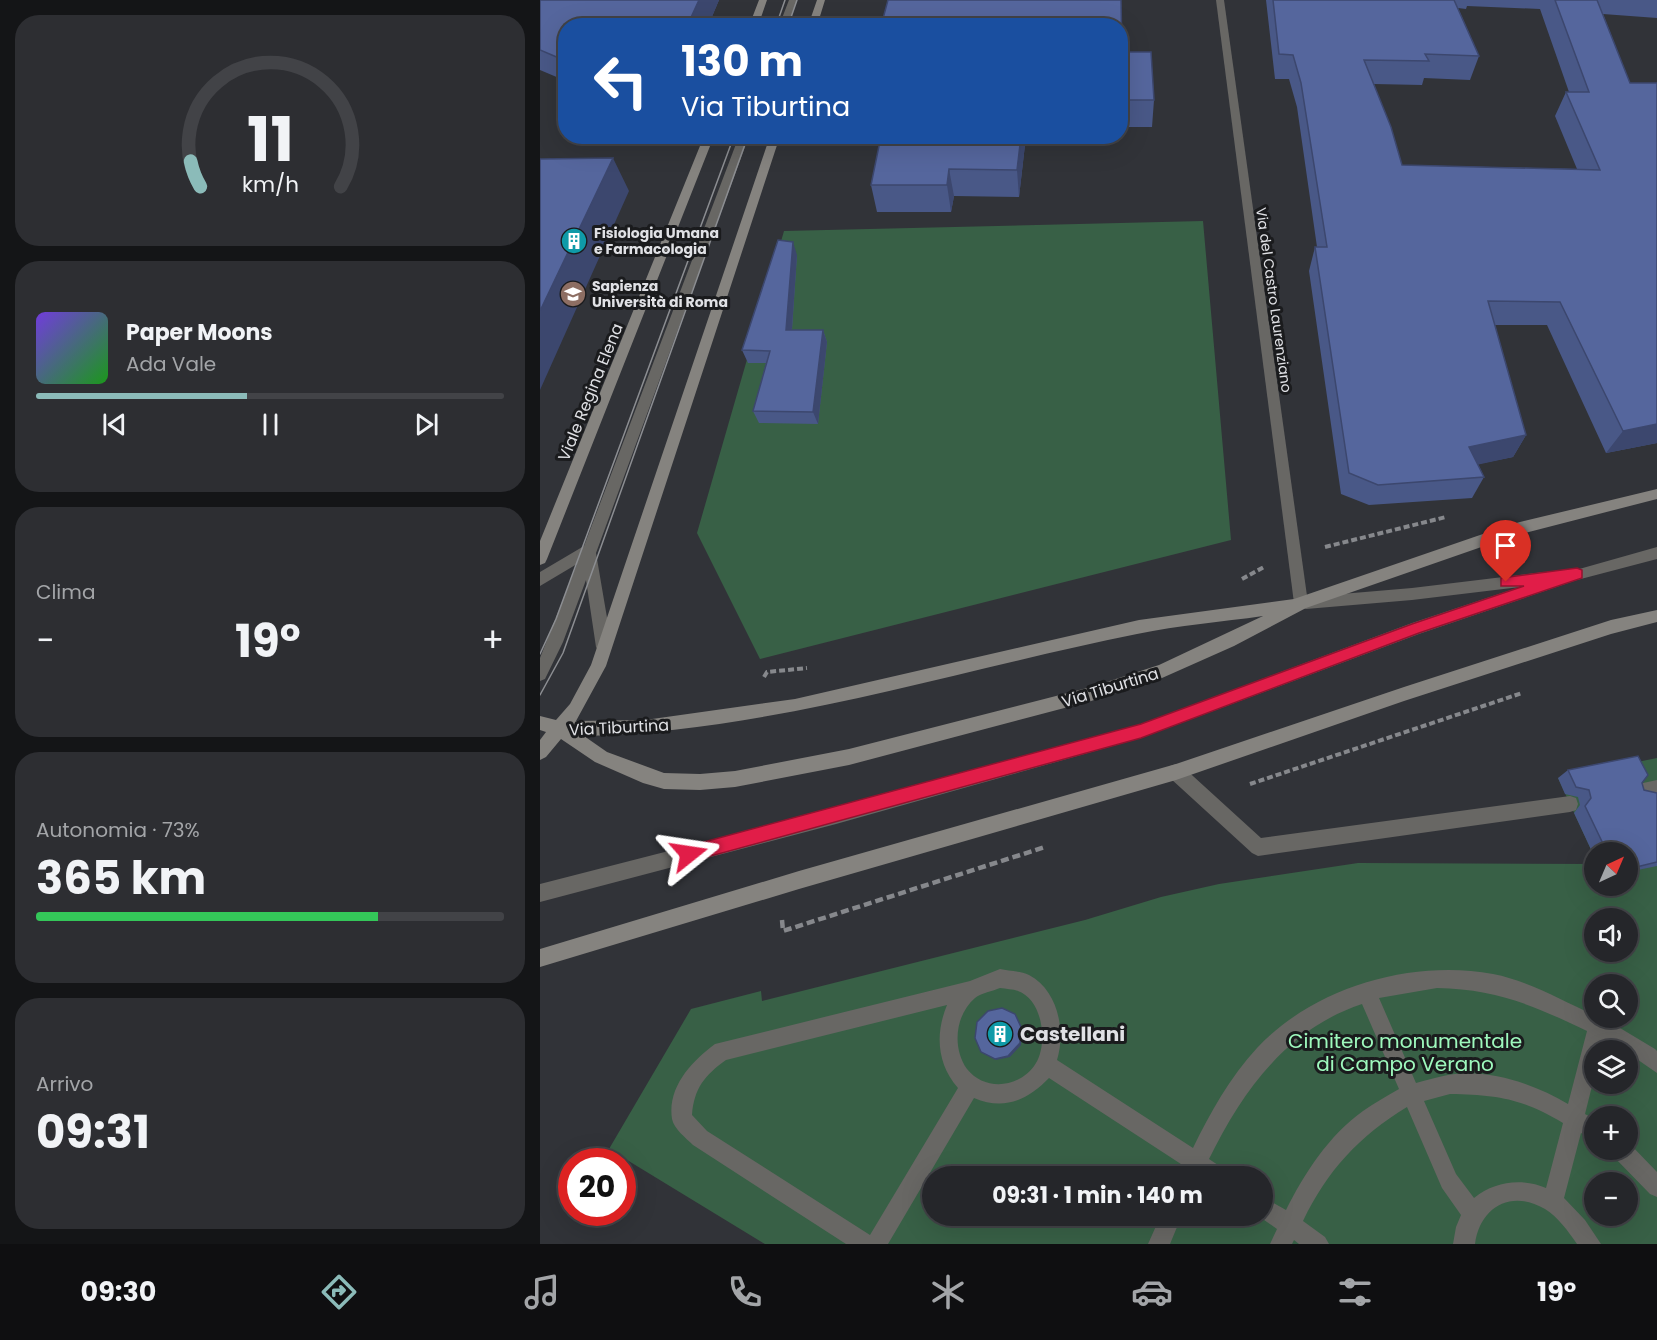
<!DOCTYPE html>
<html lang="it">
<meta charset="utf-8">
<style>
body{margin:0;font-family:Poppins,sans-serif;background:#2d2e32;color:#f1f3f6;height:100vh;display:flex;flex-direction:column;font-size:22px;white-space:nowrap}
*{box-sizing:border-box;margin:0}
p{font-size:20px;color:#a3a5a8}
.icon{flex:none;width:33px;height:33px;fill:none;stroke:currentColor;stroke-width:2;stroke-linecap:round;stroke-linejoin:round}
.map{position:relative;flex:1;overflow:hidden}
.drawer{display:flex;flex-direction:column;gap:15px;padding:15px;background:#141517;width:540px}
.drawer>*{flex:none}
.top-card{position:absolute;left:18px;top:18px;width:570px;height:126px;border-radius:24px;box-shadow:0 6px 24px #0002,0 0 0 2px #424347;background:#1a4fa0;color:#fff;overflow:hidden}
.needle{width:39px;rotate:44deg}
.tools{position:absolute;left:1044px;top:842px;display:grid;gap:12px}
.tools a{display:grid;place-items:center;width:54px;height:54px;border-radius:50%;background:#25262a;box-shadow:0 6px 24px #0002,0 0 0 2px #424347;font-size:30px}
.speed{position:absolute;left:18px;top:1148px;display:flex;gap:12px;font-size:30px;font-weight:700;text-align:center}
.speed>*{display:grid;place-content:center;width:78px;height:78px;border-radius:50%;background:#25262a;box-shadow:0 6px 24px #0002,0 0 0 2px #424347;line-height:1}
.speed .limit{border:9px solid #d22;background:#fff;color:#111}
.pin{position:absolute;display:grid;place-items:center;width:51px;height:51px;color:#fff;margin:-62px -26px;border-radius:50% 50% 50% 0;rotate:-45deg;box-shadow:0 0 6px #0007}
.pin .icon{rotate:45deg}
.me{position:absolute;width:66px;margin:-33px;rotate:75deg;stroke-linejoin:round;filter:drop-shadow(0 0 4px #0008)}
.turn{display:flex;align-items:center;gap:21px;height:126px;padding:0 24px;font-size:27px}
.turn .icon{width:78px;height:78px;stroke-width:2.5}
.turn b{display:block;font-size:42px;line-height:51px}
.big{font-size:45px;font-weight:700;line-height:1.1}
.drawer .card{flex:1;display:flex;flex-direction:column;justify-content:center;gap:9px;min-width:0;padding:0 21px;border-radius:24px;background:#2d2e32}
.drawer .dial{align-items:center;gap:0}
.dial svg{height:156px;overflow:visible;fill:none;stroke:#424347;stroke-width:7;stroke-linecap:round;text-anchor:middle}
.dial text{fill:#f1f3f6;stroke:none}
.song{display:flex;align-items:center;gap:18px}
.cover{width:72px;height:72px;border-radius:9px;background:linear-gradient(135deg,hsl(260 70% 55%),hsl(120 70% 35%))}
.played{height:6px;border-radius:3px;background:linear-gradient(90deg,#8bbbb9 45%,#424347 45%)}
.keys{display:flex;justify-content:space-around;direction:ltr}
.heat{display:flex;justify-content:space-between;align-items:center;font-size:33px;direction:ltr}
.charge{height:9px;border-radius:4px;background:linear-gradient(90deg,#34c759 73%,#424347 0)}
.trip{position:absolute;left:382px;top:1166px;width:351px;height:60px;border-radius:30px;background:#25262a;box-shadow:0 6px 24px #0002,0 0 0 2px #424347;font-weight:700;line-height:60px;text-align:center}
.dock{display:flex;height:96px;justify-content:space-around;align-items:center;background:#0f0f11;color:#a3a5a8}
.dock .icon{width:42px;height:42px}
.dock .selected{color:#8bbbb9}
.dock b{font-size:27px;color:#f1f3f6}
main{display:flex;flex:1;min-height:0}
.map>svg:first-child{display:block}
.green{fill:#386046;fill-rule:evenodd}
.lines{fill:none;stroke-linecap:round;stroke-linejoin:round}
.path-far1{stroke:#86888c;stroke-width:4;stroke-dasharray:6 3;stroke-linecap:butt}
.path{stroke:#86888c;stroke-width:4.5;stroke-dasharray:8 4;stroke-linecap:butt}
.service{fill:#686764;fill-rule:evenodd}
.minor{fill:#686764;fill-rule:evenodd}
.secondary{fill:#85837f;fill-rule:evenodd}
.tram{stroke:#8c8e92;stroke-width:1.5}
.wall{fill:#495887;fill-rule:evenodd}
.shaded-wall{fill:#3c476e}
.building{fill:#55669d;stroke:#3c476e;stroke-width:1.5}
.route{fill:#e11d48;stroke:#92132f;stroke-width:1.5}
.labels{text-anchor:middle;stroke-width:6;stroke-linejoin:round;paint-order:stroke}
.far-poi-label{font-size:14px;font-weight:bold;fill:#e0e1e5;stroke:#1a1b1d;text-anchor:start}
.far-street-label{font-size:14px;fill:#e0e1e5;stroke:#1a1b1d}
.street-label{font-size:16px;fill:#e0e1e5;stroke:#1a1b1d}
.near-poi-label{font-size:20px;font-weight:bold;fill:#e0e1e5;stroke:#1a1b1d;text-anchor:start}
.near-park-label{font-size:20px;fill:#9ef9bd;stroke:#1a1b1d}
</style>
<main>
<section class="drawer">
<div class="card dial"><svg viewBox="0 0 100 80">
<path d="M14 69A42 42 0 1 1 86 69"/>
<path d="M14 69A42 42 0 0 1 9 56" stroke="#8bbbb9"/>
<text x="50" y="56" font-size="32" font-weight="700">11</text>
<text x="50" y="72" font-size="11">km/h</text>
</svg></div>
<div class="card">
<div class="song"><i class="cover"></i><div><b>Paper Moons</b><p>Ada Vale</p></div></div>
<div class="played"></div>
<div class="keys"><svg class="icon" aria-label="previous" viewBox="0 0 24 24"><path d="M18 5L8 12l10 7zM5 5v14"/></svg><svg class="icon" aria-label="pause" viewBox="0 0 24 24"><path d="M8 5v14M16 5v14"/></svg><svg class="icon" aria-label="next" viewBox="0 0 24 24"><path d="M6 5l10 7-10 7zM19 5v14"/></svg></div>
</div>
<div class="card"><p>Clima</p>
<div class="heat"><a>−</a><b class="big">19°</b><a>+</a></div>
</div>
<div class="card"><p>Autonomia · 73%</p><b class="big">365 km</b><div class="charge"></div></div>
<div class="card"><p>Arrivo</p><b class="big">09:31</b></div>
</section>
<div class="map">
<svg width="1117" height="1244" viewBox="0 0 1117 1244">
<rect width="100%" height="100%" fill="#313338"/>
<path class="green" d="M663 221 691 540 220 659 157 533 244 231Z
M1117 758V1244H225L69 1149 151 1009 221 991 222 1001 545 920 621 897 679 884 818 863 1054 864V885H1088V852H1054V856L1018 778ZM1054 918H1088V951H1054ZM1054 984H1088V1017H1054ZM1054 1050H1088V1083H1054ZM1054 1116H1088V1149H1054ZM393 1176H723V1215H393ZM1054 1182H1088V1215H1054Z"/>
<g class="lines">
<path class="path-far1" d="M785 547 906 517
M702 579 724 567
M224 677 227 672 267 668
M710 784 982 693"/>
<path class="path" d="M242 920 243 931 505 847"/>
<path class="service" d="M249 0H257L248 26H239Z
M199 136H209L56 553 72 647 69 652 64 654 59 652 56 647 46 580 23 642 5 679 0 681V658L37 564 0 586V572L44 546Z
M1117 547V559L1037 580 879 634 601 738 296 824 0 902V884L296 808 601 724 872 623 980 587 872 600 766 609 761 607 759 603 761 599 766 597 872 588 1004 572 1011 577Z
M636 764 642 766 721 838 1030 796 1036 798 1038 804 1036 810 1030 812 718 856 712 853 630 778 628 772 630 766Z
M1117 780V796L1100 799 1094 797 1092 791 1094 785Z
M460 969C469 971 481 971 489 975 518 990 526 1031 517 1060L653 1148C670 1113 690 1077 717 1048 774 987 872 959 953 974 989 981 1021 1000 1054 1015V1017L1065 1019 1115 1049 1117 1051V1073L1088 1053V1050H1082L1064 1040 1061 1050H1054V1078L1045 1114 1054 1119V1140L1041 1133 1024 1198 1045 1220 1061 1244H1037C1028 1231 1018 1217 1005 1209 971 1189 940 1207 935 1244H913L916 1227 921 1215 902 1188 867 1107C819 1136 787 1171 763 1221L785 1237 789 1244H759L754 1240 752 1244H730L737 1229 717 1215H723V1197L746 1210C764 1174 789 1135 823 1111 834 1103 847 1096 859 1089L822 1004C747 1029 703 1090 669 1159L684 1169 687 1176H640L644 1166 509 1078C488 1100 464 1111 434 1098L348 1244H306L153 1145C146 1138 134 1129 132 1119 127 1087 152 1061 175 1044L430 981ZM460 988C466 989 473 989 478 991 503 1000 508 1043 496 1063 481 1088 445 1092 427 1069 412 1048 415 1015 435 998 441 993 453 991 460 988ZM897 988C956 989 995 1006 1047 1031L1028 1104C994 1084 948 1068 908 1075 897 1077 887 1080 876 1083L839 998ZM407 1005C395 1034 397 1064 418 1088L330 1235 167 1131 152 1115C154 1088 165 1075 186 1060ZM910 1094C957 1095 981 1098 1023 1123L1006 1188C982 1178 955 1181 934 1198L916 1174 884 1101Z
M1088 1142 1117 1172V1197L1110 1194 1073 1156 1070 1149H1088Z
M621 1215H642L630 1244H608Z"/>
<path class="minor" d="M676 0H684L768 603 766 607H756L754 603Z"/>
<path class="secondary" d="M219 0H227L218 26H209Z
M277 0H285L277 26H268Z
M164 136H174L7 559 5 563 0 565V541Z
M230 136H240L66 666 36 721 105 720 255 699 599 620 754 599 972 524 1117 489V499L973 536 766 608 694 646 622 678 551 701 309 765 195 787 160 790 124 789 103 783 55 762 21 739 6 757 0 760V740L6 732 0 730V716L16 720 30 704 51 665ZM723 616 619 665 551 687 309 749 195 771 160 774 124 773 67 752 44 736C233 731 413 671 597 634 639 625 682 622 723 616Z
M1117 610V622L1071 634 864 701 636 780 259 889 0 967V949L259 871 636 764 864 687 1071 620Z"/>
<path class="tram" d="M236 26 245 0
M248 26 257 0
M0 654 16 619 194 136
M0 695 23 653 208 136"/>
</g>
<path class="wall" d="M0 0H179L168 26H26V81L0 70Z
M726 0H1117V18L1063 14 1090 83H1117V443L1066 453 1007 325H955L986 435 973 457 938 464 944 477 932 498 829 505 801 494 769 271 775 247H777L757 107 749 79H735ZM927 6 1000 9 1029 92H1026L1015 116 1037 169 862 165 834 84 882 85 884 78 930 80 939 56 918 8 926 9Z
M580 26 582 52 614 100 612 127H580Z
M341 136H486L479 197 414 196 411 212H337L331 185Z
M257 255 252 330H283L287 342 278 424 219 423 213 411 226 363H208L202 350Z
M1028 770 1102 783 1104 790 1117 793V866L1088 872V852H1054V856L1034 813 1040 805 1038 797 1025 794 1018 778Z"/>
<path class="shaded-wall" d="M159 0H179L168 26H147Z
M481 136H486L479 197 477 170Z
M73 158 89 191 0 390V311Z
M409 169 414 196 411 212 407 185Z
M253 242 257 255 251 342 246 330Z
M283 330 287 342 278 424 273 412Z
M1117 424V443L1066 453 1083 431Z
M986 435 973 457 918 469 929 447Z
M476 1016 483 1029 481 1045 470 1057 456 1060 455 1059Z"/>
<path class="building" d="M0 0H159L147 26H26V61L0 50Z
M348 0H581L582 52H611L614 100H580V26H341Z
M733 0H914L939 56 885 54 889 61 824 60 851 127 862 165 1060 170 1026 92H1049L1015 0H1057L1090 83H1117V424L1083 431 1020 302 948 301 986 435 929 447 944 477 838 485 809 473 775 247H787L761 83 753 55 739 54Z
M341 136H481L477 170 409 169 407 185H331Z
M73 158 0 311V159Z
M238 240 253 242 246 330H283L273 412 213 411 230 351 202 350Z
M1098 756 1108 775 1102 783 1104 790 1117 793V862L1088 869V852H1067L1045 806 1051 798 1049 790 1036 787 1028 770Z
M462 1008 475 1014 481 1027 480 1043 468 1056 455 1059 441 1052 435 1038 437 1022 448 1011Z"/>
<path class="route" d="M1037 568 1042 570V578L879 633 601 738 149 862 144 860 141 854 144 849 149 846 601 724 872 624 984 586H961V578Z"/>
<defs>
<g id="building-disc" transform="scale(1.35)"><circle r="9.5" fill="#0f9aa8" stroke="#1a1b1d"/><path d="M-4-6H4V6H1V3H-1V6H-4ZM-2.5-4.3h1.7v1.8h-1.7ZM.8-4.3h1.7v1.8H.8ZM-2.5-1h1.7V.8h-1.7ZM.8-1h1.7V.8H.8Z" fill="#fff"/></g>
<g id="university-disc" transform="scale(1.35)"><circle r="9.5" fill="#8d6e63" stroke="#1a1b1d"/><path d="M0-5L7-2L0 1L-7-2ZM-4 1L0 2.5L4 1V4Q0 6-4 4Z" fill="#fff"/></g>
</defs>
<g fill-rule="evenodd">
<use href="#building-disc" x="34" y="241"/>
<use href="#university-disc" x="33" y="294"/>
<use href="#building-disc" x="460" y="1034"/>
</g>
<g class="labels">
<g class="far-poi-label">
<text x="54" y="238">Fisiologia Umana<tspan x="54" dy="16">e Farmacologia</tspan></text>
<text x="52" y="291">Sapienza<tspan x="52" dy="16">Università di Roma</tspan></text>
</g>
<g class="far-street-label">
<text transform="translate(734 300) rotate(82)" y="5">Via del Castro Laurenziano</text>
</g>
<g class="street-label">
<text transform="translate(50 392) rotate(-68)" y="6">Viale Regina Elena</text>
<text transform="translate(570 687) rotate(-17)" y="6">Via Tiburtina</text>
<text transform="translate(79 727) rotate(-3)" y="6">Via Tiburtina</text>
</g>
<g class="near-poi-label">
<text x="480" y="1041">Castellani</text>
</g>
<g class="near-park-label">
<text x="865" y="1048">Cimitero monumentale<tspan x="865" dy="23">di Campo Verano</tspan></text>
</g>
</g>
</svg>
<div class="tools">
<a><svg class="needle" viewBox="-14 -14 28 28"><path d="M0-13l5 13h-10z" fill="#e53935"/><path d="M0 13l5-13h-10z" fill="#a3a5a8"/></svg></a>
<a><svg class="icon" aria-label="sound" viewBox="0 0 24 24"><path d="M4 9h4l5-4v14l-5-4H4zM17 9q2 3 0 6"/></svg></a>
<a><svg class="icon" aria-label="search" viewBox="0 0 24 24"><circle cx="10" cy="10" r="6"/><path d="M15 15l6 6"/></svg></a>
<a><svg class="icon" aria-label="layers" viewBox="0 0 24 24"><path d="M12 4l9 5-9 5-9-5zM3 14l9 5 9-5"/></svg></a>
<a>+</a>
<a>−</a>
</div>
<div class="speed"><div class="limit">20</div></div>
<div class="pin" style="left:966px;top:582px;background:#d93025"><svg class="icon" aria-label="arrive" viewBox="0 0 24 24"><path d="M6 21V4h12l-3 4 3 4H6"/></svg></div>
<svg class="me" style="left:149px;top:854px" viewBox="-20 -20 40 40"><path d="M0-17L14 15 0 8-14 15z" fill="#e11d48" stroke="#fff" stroke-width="4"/></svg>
<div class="trip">09:31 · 1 min · 140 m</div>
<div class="top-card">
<div class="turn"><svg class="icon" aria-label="left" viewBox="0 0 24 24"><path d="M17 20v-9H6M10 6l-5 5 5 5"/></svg><div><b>130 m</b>Via Tiburtina</div></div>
</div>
</div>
</main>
<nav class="dock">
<b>09:30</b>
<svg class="icon selected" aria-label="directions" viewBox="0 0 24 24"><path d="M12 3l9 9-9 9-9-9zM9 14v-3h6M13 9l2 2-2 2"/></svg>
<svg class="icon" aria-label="music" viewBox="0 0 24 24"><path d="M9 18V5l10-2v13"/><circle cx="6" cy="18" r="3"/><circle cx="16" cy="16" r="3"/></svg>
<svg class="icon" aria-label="phone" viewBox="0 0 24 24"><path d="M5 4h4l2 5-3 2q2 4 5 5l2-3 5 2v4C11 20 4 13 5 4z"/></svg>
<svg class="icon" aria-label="climate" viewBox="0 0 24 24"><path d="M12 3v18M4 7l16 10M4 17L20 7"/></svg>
<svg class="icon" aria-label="car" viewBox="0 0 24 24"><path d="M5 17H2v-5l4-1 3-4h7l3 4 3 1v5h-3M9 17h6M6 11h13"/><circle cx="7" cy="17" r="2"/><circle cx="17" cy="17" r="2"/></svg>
<svg class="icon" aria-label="filters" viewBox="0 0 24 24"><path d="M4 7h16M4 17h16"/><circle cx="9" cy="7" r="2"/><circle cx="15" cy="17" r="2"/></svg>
<b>19°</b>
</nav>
